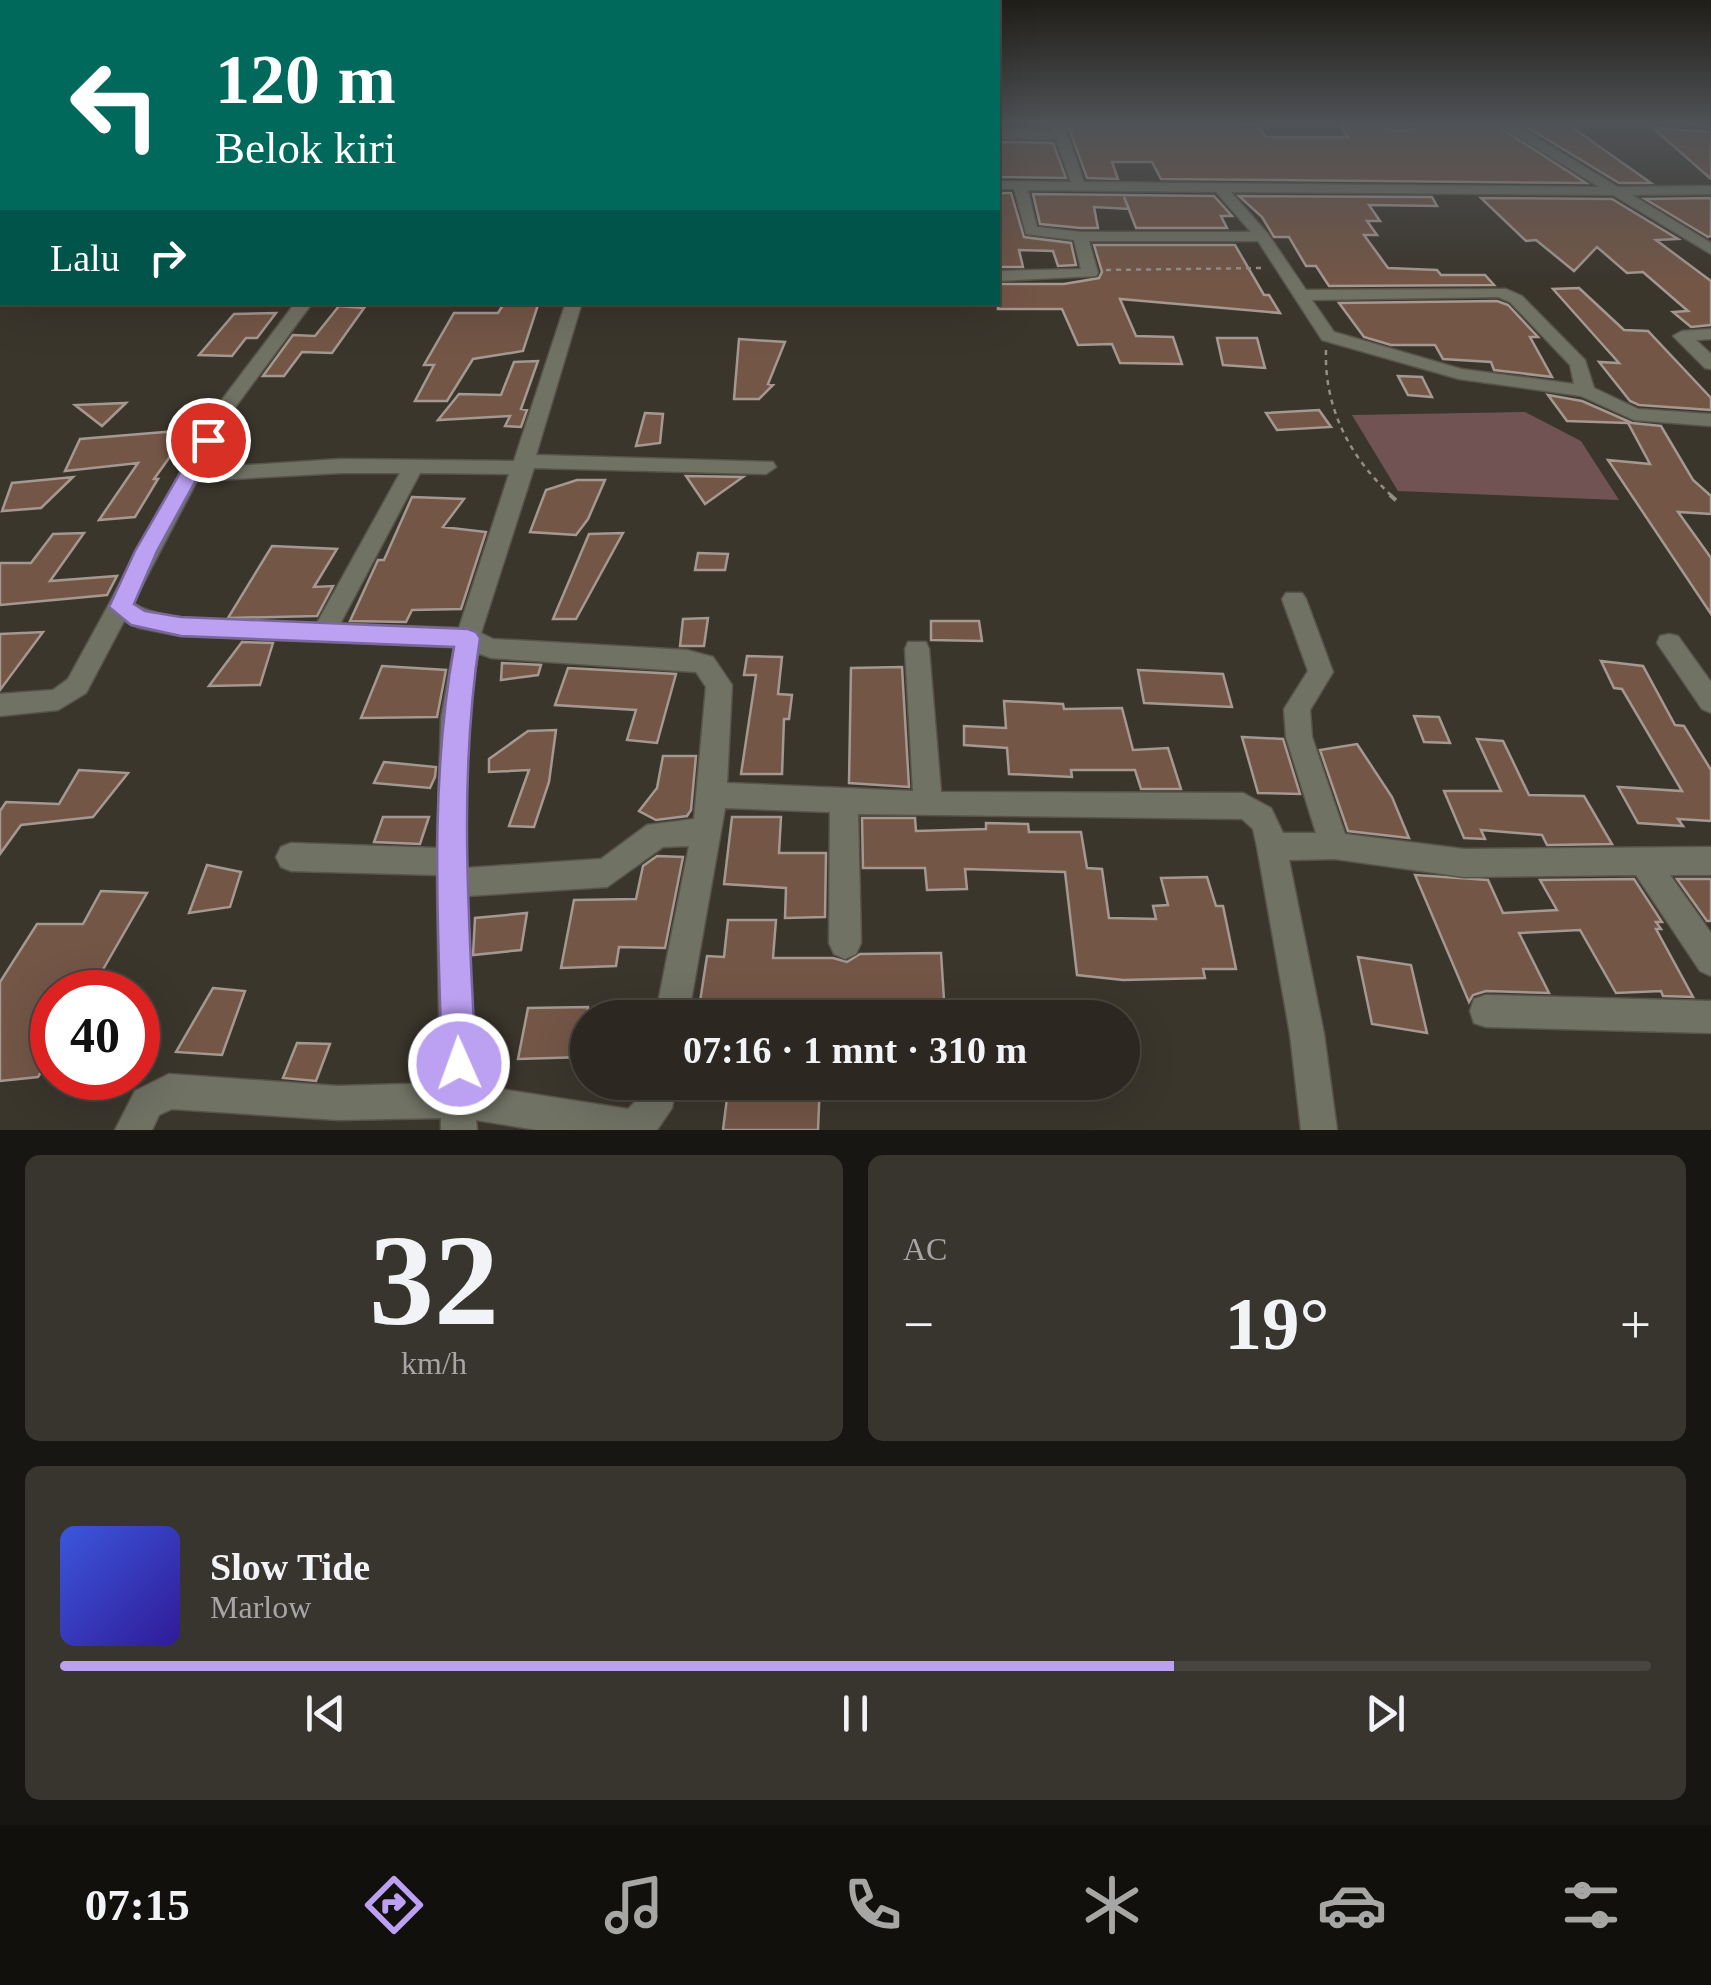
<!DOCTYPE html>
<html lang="id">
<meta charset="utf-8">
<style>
body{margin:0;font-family:Georgia,serif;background:#38342e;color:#f1f3f6;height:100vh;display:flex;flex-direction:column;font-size:38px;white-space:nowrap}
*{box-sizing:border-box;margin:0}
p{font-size:32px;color:#a6a6a5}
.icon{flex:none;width:55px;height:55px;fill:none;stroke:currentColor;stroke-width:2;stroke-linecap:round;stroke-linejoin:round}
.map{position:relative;height:1130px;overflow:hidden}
.side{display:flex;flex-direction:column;gap:25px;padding:25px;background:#181612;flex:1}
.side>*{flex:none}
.guide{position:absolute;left:0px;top:0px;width:1000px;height:305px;box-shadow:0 10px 40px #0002,0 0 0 2px #48443f;background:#00695c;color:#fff;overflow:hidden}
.speed{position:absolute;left:30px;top:970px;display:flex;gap:20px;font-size:50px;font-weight:700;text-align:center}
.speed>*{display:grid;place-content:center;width:130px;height:130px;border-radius:50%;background:#2c2821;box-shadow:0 10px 40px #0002,0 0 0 2px #48443f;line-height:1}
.speed .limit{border:15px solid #d22;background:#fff;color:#111}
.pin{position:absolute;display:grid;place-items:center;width:85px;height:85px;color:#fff;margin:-42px;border:5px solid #fff;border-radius:50%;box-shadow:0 2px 10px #0007}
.me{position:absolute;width:110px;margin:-55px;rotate:358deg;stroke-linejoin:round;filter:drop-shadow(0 0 8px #0008)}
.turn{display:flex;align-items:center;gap:35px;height:210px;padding:0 50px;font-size:45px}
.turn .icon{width:130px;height:130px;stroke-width:2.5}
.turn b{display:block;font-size:70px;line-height:85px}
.then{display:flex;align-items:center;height:95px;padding:0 50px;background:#0003;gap:20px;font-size:38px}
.big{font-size:75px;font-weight:800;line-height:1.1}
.side .tile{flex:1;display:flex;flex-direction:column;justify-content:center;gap:15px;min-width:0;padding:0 35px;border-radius:15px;background:#38342e}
.side .dial{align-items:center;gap:0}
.dial b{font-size:130px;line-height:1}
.song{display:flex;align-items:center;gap:30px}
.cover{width:120px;height:120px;border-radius:15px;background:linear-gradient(135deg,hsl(230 70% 55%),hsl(250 70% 35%))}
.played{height:10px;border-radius:5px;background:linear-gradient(90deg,#bca0f2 70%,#48443f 70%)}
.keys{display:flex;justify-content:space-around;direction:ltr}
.heat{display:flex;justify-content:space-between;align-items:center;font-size:55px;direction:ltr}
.side .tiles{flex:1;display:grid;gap:25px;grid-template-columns:1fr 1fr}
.tile:last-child{grid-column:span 2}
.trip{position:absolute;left:570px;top:1000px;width:570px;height:100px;border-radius:50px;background:#2c2821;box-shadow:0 10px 40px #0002,0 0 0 2px #48443f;font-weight:800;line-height:100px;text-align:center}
.menu{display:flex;height:160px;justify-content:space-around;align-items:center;background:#12100d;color:#a6a6a5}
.menu .icon{width:70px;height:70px}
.menu .selected{color:#bca0f2}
.menu b{font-size:45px;color:#f1f3f6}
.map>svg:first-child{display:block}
.green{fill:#725353}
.building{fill:#735646;stroke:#a49891;stroke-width:2.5}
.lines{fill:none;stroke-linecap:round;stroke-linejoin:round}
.minor-casing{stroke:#59544b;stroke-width:3}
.path-far1{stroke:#938f87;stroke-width:2.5;stroke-dasharray:5 5;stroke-linecap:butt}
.path{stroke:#938f87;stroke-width:4;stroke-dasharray:8 8;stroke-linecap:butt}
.minor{fill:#707264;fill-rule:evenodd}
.route{fill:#bca0f2;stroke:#7a689d;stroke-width:2.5}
</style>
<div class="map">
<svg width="1711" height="1130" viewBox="0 0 1711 1130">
<rect width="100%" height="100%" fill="#3b362c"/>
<path class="green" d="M1525 412 1581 441 1619 500 1398 491 1352 415Z"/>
<path class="building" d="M1073 123H1234L1258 126 1266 137H1348L1341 127 1371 126 1396 131 1415 129 1422 123H1493L1586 183 1161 179 1152 162H1112L1118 179 1087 178 1069 128H1074Z
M1520 123H1566L1651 183H1619Z
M1653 128 1711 132V179Z
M998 142 1053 143 1066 178 998 177Z
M998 193H1011L1024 237 1071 243 1076 265 1058 266 1053 251 1019 250 1023 267H998Z
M1033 194 1214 196 1232 216H1221L1227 228H1136L1124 197 1129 209 1094 207 1098 228H1080L1040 224Z
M1239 196 1432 197 1437 206 1369 205 1380 221H1367L1377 235H1364L1388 268 1437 270 1441 275H1485L1494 285 1329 286 1316 266H1306L1289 237H1274L1262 217Z
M1481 198 1612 199 1678 239 1656 240 1711 281V325L1691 327 1673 312 1688 311 1643 272 1627 273 1597 247 1574 271 1536 240 1526 241Z
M1711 198V236L1708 237 1645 199Z
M1094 245H1235L1264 295H1269L1280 313 1120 299 1136 336 1173 337 1182 364 1120 363 1112 344 1078 345 1062 309H998V284H1064L1099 278 1102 272Z
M1579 288 1624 330 1648 331 1711 398V410L1639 405 1630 401 1599 362 1619 363 1553 289Z
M1497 301 1508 305 1538 337H1530L1552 377 1494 370 1491 362 1443 359 1435 345H1391L1364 337 1339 303Z
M503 305H538L523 351 473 359 447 401H415L434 365H424L454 313H498Z
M339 306 364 308 332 353 302 352 284 376H263L293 335 315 336Z
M276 313 257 338H246L232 356 199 355 234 314Z
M1217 338H1257L1265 368 1223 365Z
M739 339 785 342 768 384 773 385 759 399H734Z
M538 361 521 409 527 410 521 427 505 426 510 416 438 420 459 394 501 395 514 362Z
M1398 376 1422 377 1432 397 1408 395Z
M1548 395 1582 401 1632 423 1661 426 1693 480 1711 496V514L1678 512 1711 558V614L1608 460 1650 464 1628 423 1567 421Z
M126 403 102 426 75 405Z
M1319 410 1331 427 1277 430 1266 413Z
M645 413 663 414 660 443 636 446Z
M189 430 154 479H158L135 517 99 520 138 463 65 471 80 439Z
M686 476 743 477 705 504Z
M73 477 41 508 2 511 12 483Z
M577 480H605L588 519 576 535 530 532 546 490Z
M412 497 464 499 443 527 486 532 461 609 412 610 406 622 350 621 378 560H384Z
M84 533 50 581 117 576 107 595 0 605V563H31L53 534Z
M623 533 576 619H553L589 534Z
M272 546 337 549 314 587 333 586 317 616 228 618Z
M698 553 728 554 725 570H695Z
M708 618 704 646H680L683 619Z
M931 621H979L982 641 931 640Z
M43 632 0 690V634Z
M242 642 273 643 260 685 209 686Z
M747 656 782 657 778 694 792 695 789 719H784L782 774H741L756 675H744Z
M1601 661 1643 666 1675 725 1684 726 1711 770V821L1678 819 1683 826 1638 823 1618 787 1682 791 1622 689 1614 688Z
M502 663 541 665 538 675 501 680Z
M382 666 446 670 437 717 361 718Z
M902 667 909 787 849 783 851 668Z
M568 668 676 674 657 743 627 740 636 710 555 705Z
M1138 670 1223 674 1232 707 1144 703Z
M1004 701 1063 704 1064 709 1122 708 1133 750 1168 748 1181 789H1141L1135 770H1071L1072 777 1009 774 1007 748 964 745V726L1006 728Z
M1414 716 1439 717 1450 743 1424 742Z
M556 730 549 782 534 827 509 826 529 770 489 772V759L528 731Z
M1242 737 1283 739 1300 794 1258 793Z
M1477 739 1503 741 1529 795 1584 796 1612 844 1547 845 1542 835 1481 830 1485 839 1464 838 1444 791H1501Z
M1357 744 1392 797 1409 838 1348 831 1320 750Z
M663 756H696L691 810 687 816 656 820 639 811 657 788Z
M384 762 436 767 435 777 430 788 374 783Z
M79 770 128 773 93 817 21 825 0 854V811L6 802 59 804Z
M383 817H429L420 844 374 842Z
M732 817H781L779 853H826L825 917 785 918 786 888 724 884Z
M862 818H915L916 831 986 829V823L1028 824 1029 832H1081L1087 868 1102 869 1109 918 1156 919 1153 906 1168 905 1161 878 1207 877 1216 906H1223L1236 969H1203L1205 978 1123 980 1077 975 1065 872 965 869 967 889 927 890 925 868H863Z
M657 856 683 857 665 948 619 947 616 966 561 968 574 900 636 899 643 866Z
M207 865 241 872 230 907 189 913Z
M1415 875 1488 880 1503 913 1557 910 1540 880 1634 879 1662 922H1656L1661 929H1656L1693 997 1663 996 1661 991 1616 993 1580 930 1519 933 1549 993 1486 991 1473 995 1469 1002Z
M1677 879H1711V921H1707Z
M101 891 147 893 90 992H52V1054L38 1077 0 1081V982L37 924H83Z
M527 913 521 950 473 955 475 918Z
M728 920H776L773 958H833L847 962 860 954 941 953 945 1015 833 1016V1013L699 1008 707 956 724 957Z
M1358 957 1411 965 1427 1033 1372 1024Z
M213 988 245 991 222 1055 176 1052Z
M588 1007 585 1057 518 1059 528 1008Z
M297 1043 330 1044 316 1081 283 1078Z
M729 1082H820L818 1130H723Z"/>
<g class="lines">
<g class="minor-casing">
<path id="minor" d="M1051 123H1063L1084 182 1599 187 1497 123H1512L1618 187 1711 186V194L1632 195 1711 243V254L1613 195 1231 192 1268 234 1306 290 1506 289 1522 296 1585 360 1594 388 1638 409 1711 414V426L1634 420 1581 396 1459 379 1322 340 1258 241H1089L1098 273 1096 276 998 281V271L1081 269 1074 240 1026 234 1014 189H998V181L1071 182 1056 139 998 138V130L1054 131ZM1028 190 1216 192 1251 232H1080L1037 227ZM1498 297 1510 302 1570 365 1574 384 1461 369 1334 332 1312 300Z
M1373 123H1419C1409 129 1383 129 1373 123Z
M1696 123H1711V129L1698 126Z
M296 302H313L236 406 204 468 341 459 514 461 566 302H582L536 455 773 462 776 467 766 474 534 468 481 633 493 639 687 650 713 657 732 685 727 783 913 791 905 649 908 642H926L929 649 941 792 1243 793 1271 808 1283 833H1316L1286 737 1284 709 1308 671 1282 599 1286 593H1302L1306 599 1333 672 1310 710 1312 737 1345 834 1464 849 1711 847V875H1670L1711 933V976L1700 971 1636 875 1464 877 1335 859 1289 860 1324 1034 1337 1130H1301L1290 1034 1257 847 1253 829 1242 819 858 814 861 943 856 954 845 959 834 954 829 943 830 812 725 808 688 1018H655L689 846 663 847 607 887 467 896 475 1085 628 1109 638 1099 642 1082H676L672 1108 657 1130H537L476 1120 477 1130H441V1118L338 1120 172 1109 159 1115 152 1130H115L135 1091 169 1074 338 1086 440 1083 437 875 291 871 281 867 276 857 281 847 291 843 437 848 441 718 454 647 181 636 139 628 124 621 86 693 58 710 0 716V694L53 690 68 679 218 405ZM341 473H400L317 623C270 621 170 627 133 603L197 481ZM420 473 509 474 459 628 340 624ZM478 653 491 658 696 672 706 687 694 819 647 825 601 859 466 868 467 718Z
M1711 329V339L1696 340 1711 354V369L1705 368 1673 336 1682 331Z
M1669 634 1678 636 1711 682V713L1702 709 1657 643 1660 636Z
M1486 995 1711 1001V1033L1486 1027 1474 1023 1470 1011 1474 999Z"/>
</g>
<path class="path-far1" d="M1106 270 1261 268
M1326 350C1324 408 1350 458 1393 497"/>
<path class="path" d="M1390 495 1399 503"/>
<use href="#minor" class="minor"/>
</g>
<linearGradient id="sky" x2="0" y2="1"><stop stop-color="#201e18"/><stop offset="0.44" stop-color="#4f5256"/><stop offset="1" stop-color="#4f5256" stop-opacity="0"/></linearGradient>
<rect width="1711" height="281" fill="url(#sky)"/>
<path class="route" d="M208 434 218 440 157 551 134 604 145 611 181 617 468 629 476 632 480 638C458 780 469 921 476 1064L471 1076 459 1081 447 1076 442 1064C438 924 429 785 454 647L181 636 131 625 109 607 135 551 199 440Z"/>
</svg>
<div class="speed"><div class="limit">40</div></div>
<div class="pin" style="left:208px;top:440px;background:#d93025"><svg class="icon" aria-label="arrive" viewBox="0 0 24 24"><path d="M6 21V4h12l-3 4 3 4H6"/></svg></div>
<svg class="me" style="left:459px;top:1064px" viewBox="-20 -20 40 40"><circle r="17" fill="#bca0f2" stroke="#fff" stroke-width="3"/><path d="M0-11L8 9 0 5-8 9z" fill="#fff"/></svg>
<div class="trip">07:16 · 1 mnt · 310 m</div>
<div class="guide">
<div class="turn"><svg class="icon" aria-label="left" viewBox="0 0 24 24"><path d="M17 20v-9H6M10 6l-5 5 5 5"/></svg><div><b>120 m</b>Belok kiri</div></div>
<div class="then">Lalu<svg class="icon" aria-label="right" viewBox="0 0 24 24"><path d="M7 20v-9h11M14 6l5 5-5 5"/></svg></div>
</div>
</div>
<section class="side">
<div class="tiles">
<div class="tile dial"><b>32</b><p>km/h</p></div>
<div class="tile"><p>AC</p>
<div class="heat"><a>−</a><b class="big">19°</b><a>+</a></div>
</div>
<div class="tile">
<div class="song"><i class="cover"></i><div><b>Slow Tide</b><p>Marlow</p></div></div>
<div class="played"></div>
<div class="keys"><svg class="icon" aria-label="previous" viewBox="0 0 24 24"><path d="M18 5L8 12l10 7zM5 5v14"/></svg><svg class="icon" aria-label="pause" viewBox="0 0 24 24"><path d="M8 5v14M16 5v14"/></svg><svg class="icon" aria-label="next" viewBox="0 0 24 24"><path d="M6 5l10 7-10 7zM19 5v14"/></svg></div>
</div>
</div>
</section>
<nav class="menu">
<b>07:15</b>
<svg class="icon selected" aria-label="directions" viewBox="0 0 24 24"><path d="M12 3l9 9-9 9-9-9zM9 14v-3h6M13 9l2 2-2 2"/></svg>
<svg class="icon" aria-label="music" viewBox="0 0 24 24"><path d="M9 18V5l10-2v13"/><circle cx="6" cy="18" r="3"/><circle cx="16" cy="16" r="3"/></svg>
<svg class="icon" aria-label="phone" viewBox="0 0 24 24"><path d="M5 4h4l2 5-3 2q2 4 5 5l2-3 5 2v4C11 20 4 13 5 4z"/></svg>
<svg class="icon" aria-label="climate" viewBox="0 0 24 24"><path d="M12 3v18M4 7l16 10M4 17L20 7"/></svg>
<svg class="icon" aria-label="car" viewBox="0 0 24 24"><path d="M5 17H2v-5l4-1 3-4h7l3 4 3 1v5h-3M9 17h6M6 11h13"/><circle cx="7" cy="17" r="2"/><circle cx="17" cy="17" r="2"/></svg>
<svg class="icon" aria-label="filters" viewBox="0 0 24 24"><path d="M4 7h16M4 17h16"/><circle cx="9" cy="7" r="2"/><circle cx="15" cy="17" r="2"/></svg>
</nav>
